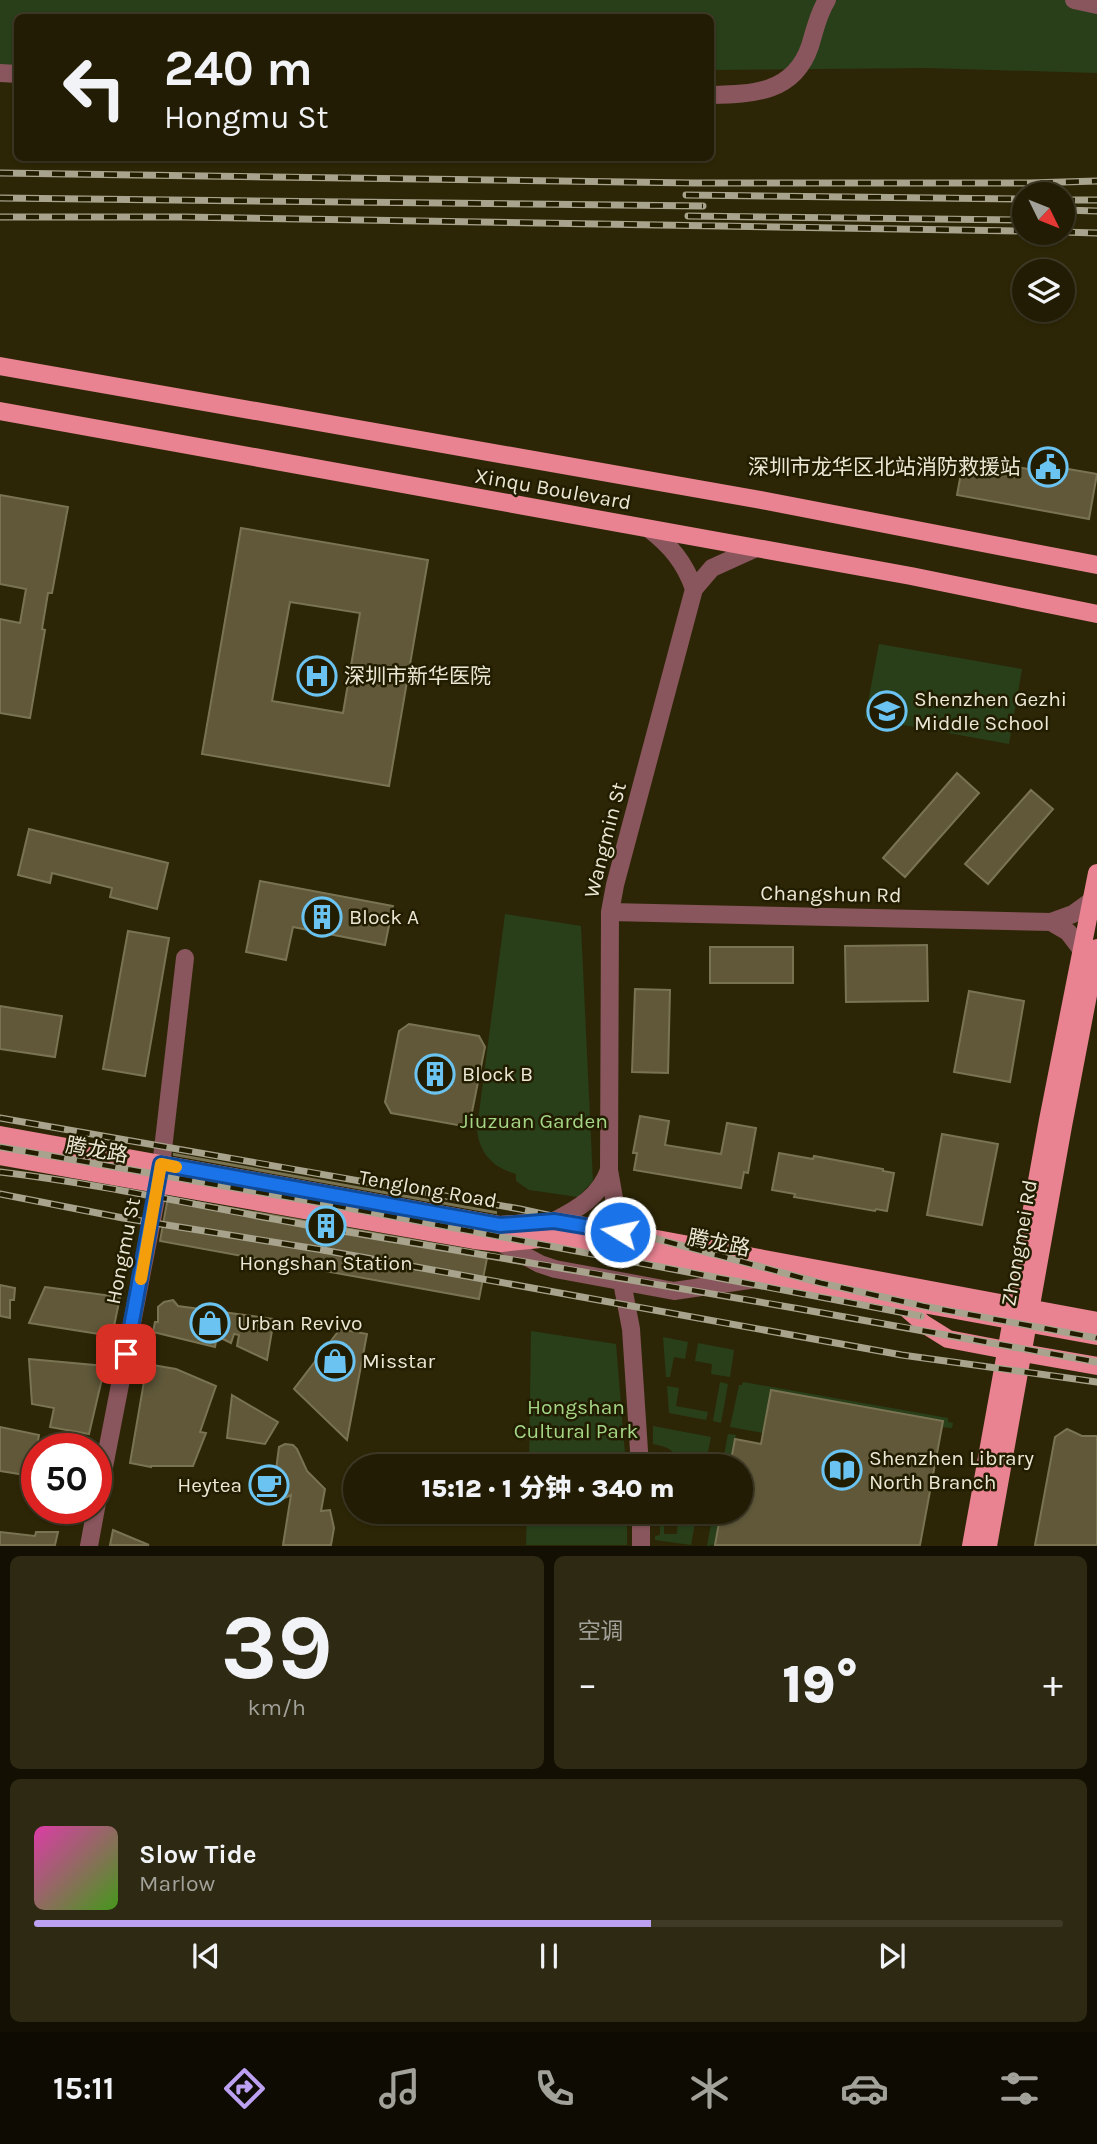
<!DOCTYPE html>
<html lang="zh">
<meta charset="utf-8">
<style>
body{margin:0;font-family:Karla,"Noto Sans SC",sans-serif;background:#2e2913;color:#f1f3f6;height:100vh;display:flex;flex-direction:column;font-size:26px;white-space:nowrap}
*{box-sizing:border-box;margin:0}
p{font-size:23px;color:#a2a19a}
.icon{flex:none;width:38px;height:38px;fill:none;stroke:currentColor;stroke-width:2;stroke-linecap:round;stroke-linejoin:round}
.map{position:relative;height:1546px;overflow:hidden}
.sheet{display:flex;flex-direction:column;gap:10px;padding:10px;background:#130f02;flex:1}
.sheet>*{flex:none}
.hud{position:absolute;left:14px;top:14px;width:700px;height:147px;border-radius:10px;box-shadow:0 2px 5px #0004,0 0 0 2px #3f3a26;background:#221c04;color:#f1f3f6;overflow:hidden}
.needle{width:46px;rotate:133deg}
.fabs{position:absolute;left:1012px;top:182px;display:grid;gap:14px}
.fabs a{display:grid;place-items:center;width:63px;height:63px;border-radius:50%;background:#221c04;box-shadow:0 2px 5px #0004,0 0 0 2px #3f3a26;font-size:35px}
.speed{position:absolute;left:21px;top:1433px;display:flex;gap:14px;font-size:35px;font-weight:700;text-align:center}
.speed>*{display:grid;place-content:center;width:91px;height:91px;border-radius:50%;background:#221c04;box-shadow:0 2px 5px #0004,0 0 0 2px #3f3a26;line-height:1}
.speed .limit{border:10px solid #d22;background:#fff;color:#111}
.pin{position:absolute;display:grid;place-items:center;width:60px;height:60px;color:#fff;margin:-30px;border-radius:14px;box-shadow:0 4px 10px #0006}
.me{position:absolute;width:77px;margin:-38px;rotate:280deg;stroke-linejoin:round;filter:drop-shadow(0 0 5px #0008)}
.turn{display:flex;align-items:center;gap:24px;height:147px;padding:0 35px;font-size:32px}
.turn .icon{width:91px;height:91px;stroke-width:2.5}
.turn b{display:block;font-size:49px;line-height:60px}
.big{font-size:52px;font-weight:800;line-height:1.1}
.sheet .tile{flex:1;display:flex;flex-direction:column;justify-content:center;gap:10px;min-width:0;padding:0 24px;border-radius:10px;background:#2e2913}
.sheet .dial{align-items:center;gap:0}
.dial b{font-size:91px;line-height:1}
.song{display:flex;align-items:center;gap:21px}
.cover{width:84px;height:84px;border-radius:10px;background:linear-gradient(135deg,hsl(320 70% 55%),hsl(100 70% 35%))}
.played{height:7px;border-radius:4px;background:linear-gradient(90deg,#bca0f2 60%,#3f3a26 60%)}
.keys{display:flex;justify-content:space-around;direction:ltr}
.heat{display:flex;justify-content:space-between;align-items:center;font-size:38px;direction:ltr}
.sheet .tiles{flex:1;display:grid;gap:10px;grid-template-columns:1fr 1fr}
.tile:last-child{grid-column:span 2}
.trip{position:absolute;left:343px;top:1454px;width:410px;height:70px;border-radius:35px;background:#221c04;box-shadow:0 2px 5px #0004,0 0 0 2px #3f3a26;font-weight:800;line-height:70px;text-align:center}
.tab-bar{display:flex;height:112px;justify-content:space-around;align-items:center;background:#0e0b02;color:#a2a19a}
.tab-bar .icon{width:49px;height:49px}
.tab-bar .selected{color:#bca0f2}
.tab-bar b{font-size:32px;color:#f1f3f6}
.map>svg:first-child{display:block}
.green{fill:#283f1a}
.building{fill:#605839;stroke:#7a7352;stroke-width:2;fill-rule:evenodd}
.lines{fill:none;stroke-linecap:round;stroke-linejoin:round}
.minor{stroke:#88565c;stroke-width:18}
.major{stroke:#e98392;stroke-width:18}
.rail-casing{stroke:#a8a38c;stroke-width:7}
.rail{stroke:#231d00;stroke-width:4.5;stroke-dasharray:13;stroke-linecap:butt}
.route-casing{stroke:#114b97;stroke-width:18}
.route{stroke:#1a73e8;stroke-width:12}
.slow{stroke:#f59e0b;stroke-width:12}
.labels{text-anchor:middle;stroke-width:5;stroke-linejoin:round;paint-order:stroke}
.poi-label{font-size:21px;fill:#ebe7d5;stroke:#231d00;text-anchor:start}
.street-label{font-size:21px;fill:#ebe7d5;stroke:#231d00}
.park-label{font-size:21px;fill:#a4d686;stroke:#231d00}
</style>
<div class="map">
<svg width="1097" height="1546" viewBox="0 0 1097 1546">
<rect width="100%" height="100%" fill="#2d2606"/>
<path class="green" d="M0 0H1097V73L927 68 711 70 710 18H18L17 75H0Z
M879 644 1022 669 1009 744 865 718Z
M505 914 581 926 593 1181 578 1197 529 1190 516 1181V1174C492 1167 479 1153 477 1128Z
M531 1331 616 1344 626 1466H529Z
M663 1337 688 1342 685 1359 674 1357 670 1377H666Z
M698 1343 734 1350 730 1377 711 1374 712 1364 695 1361Z
M720 1382 728 1384 721 1423 713 1421Z
M743 1382 948 1418V1422L953 1423 952 1428 942 1427 943 1421 763 1433 730 1427 739 1385H742Z
M667 1386 679 1388 676 1406 708 1412 706 1420 669 1413Z
M653 1426 711 1437 705 1466H679C677 1450 668 1447 653 1444Z
M728 1434 736 1435 735 1439 730 1466H722Z
M527 1512H627V1545H526Z
M660 1512H664V1534H677L678 1512H697L691 1545 655 1540V1536L660 1535Z
M713 1512H721L715 1545 707 1546Z"/>
<path class="building" d="M964 457 1061 475 1062 468 1097 474 1089 519 957 495Z
M0 495 68 507 52 593H48L42 629 45 630 30 718 0 713V619L20 623 26 589 0 584Z
M241 528 428 560 389 786 202 754ZM290 602 360 613 343 713 272 701Z
M957 773 979 793 905 877 883 858Z
M1031 790 1053 809 988 884 965 864Z
M29 829 168 863 157 909 110 897 112 888 52 873 50 883 18 875Z
M260 881 393 906 385 945 293 927 286 960 246 952Z
M128 931 169 938 145 1076 103 1069Z
M927 945 928 1001 846 1002 845 946Z
M710 947H793V983H710Z
M635 989 670 990 668 1073 632 1072Z
M969 991 1024 1001 1010 1082 954 1072Z
M0 1006 62 1016 55 1057 0 1049Z
M409 1024 479 1036 485 1047 471 1117 463 1126 391 1113 385 1102 399 1031Z
M640 1116 669 1121 665 1145 721 1154 727 1123 756 1128 748 1173 744 1172 741 1188 634 1170 637 1153H633Z
M942 1134 998 1144 982 1225 927 1215Z
M779 1153 813 1159 814 1156 883 1169V1171L894 1173 887 1211 876 1209 875 1211 794 1197 795 1194 772 1190Z
M174 1154 496 1212V1213L174 1155Z
M168 1197 488 1253 479 1299 160 1241Z
M0 1285 15 1288 14 1300H10V1318L0 1316Z
M45 1287 120 1297 112 1336 29 1323Z
M173 1300 178 1306 274 1319 267 1360 237 1346 239 1335 234 1334 231 1343 217 1336 215 1347 153 1332 155 1322H158V1307L164 1302Z
M340 1329 367 1334 347 1440 294 1389Z
M29 1359 105 1366 89 1434 50 1427 54 1408 32 1404Z
M147 1364 176 1369 216 1386 200 1432 206 1433 193 1466H151V1467L130 1463Z
M771 1390 943 1421 920 1545H715L721 1512H740V1466H730L735 1439 761 1444Z
M232 1395 278 1422 265 1444 227 1438Z
M0 1427 39 1435 32 1476 0 1471Z
M1067 1429 1082 1436H1097V1545H1035L1055 1437Z
M285 1444 293 1445 297 1449 307 1471 325 1489 321 1511 330 1510 334 1528 331 1545H283L291 1495 276 1502 268 1501 261 1494 262 1483 276 1470 279 1447Z
M113 1530 149 1545H110Z
M0 1532 35 1536 36 1532H58L55 1545H0Z"/>
<g class="lines">
<path class="minor" d="M1074 0 1097 5
M0 73 18 74
M710 95C754 94 794 93 810 46 815 30 818 14 827 0
M649 529C671 546 685 563 694 589
M610 912 1051 922 1073 914 1091 901
M1051 922 1068 932 1081 949
M554 1221C578 1209 600 1196 609 1170
M620 1232 609 1170 610 912 615 885 694 589 712 568 754 549
M501 1243 540 1264 555 1269 674 1291 771 1277
M622 1282 631 1329 640 1466
M96 1508 159 1184 185 958
M89 1546 96 1508
M641 1546V1512"/>
<path class="major" d="M0 366 761 500 1097 565
M0 411 911 576 1097 614
M0 1135 500 1225 554 1221 603 1229 1097 1321
M0 1156 474 1240 501 1243 550 1238 570 1239 1097 1336
M899 1302 924 1324 948 1339 1006 1350
M1023 1353 1097 1366
M971 1546 1048 1120 1097 873
M988 1546 1063 1126 1097 948"/>
<g class="rail-casing">
<path id="rail" d="M0 173 694 183H1029L1097 181
M686 195 1024 199
M0 198 703 206
M1062 200H1097
M1062 210 1097 211
M688 216 1024 220
M0 217H184L1024 231
M1062 232 1097 233
M0 1118 520 1209 657 1239 821 1283 923 1306 1097 1338
M0 1147 327 1204 921 1316
M0 1172C109 1185 217 1210 325 1228 583 1271 840 1315 1097 1362
M0 1194 123 1218 317 1249 902 1355 1097 1382"/>
</g>
<use href="#rail" class="rail"/>
</g>
<g class="lines">
<g class="route-casing">
<path id="route" d="M126 1354 161 1164 500 1225 554 1221 620 1232"/>
</g>
<use href="#route" class="route"/>
<path class="slow" d="M141 1279 161 1164 176 1167"/>
</g>
<defs>
<g id="civic-ring" transform="scale(2.0125)"><circle r="9.5" fill="#231d00" stroke="#6ac3f1" stroke-width="1.5"/><path d="M-.6-6.5H3V-4.5H.6V-3L4-1V1h2V6H-6V1h2V-1L-.6-3ZM-1.2 2.5V6h2.4V2.5Z" fill="#6ac3f1"/></g>
<g id="hospital-ring" transform="scale(2.0125)"><circle r="9.5" fill="#231d00" stroke="#6ac3f1" stroke-width="1.5"/><path d="M-5-5h3v3.5h4V-5h3V5h-3V1.5h-4V5h-3Z" fill="#6ac3f1"/></g>
<g id="school-ring" transform="scale(2.0125)"><circle r="9.5" fill="#231d00" stroke="#6ac3f1" stroke-width="1.5"/><path d="M0-5L7-2L0 1L-7-2ZM-4 1L0 2.5L4 1V4Q0 6-4 4Z" fill="#6ac3f1"/></g>
<g id="building-ring" transform="scale(2.0125)"><circle r="9.5" fill="#231d00" stroke="#6ac3f1" stroke-width="1.5"/><path d="M-4-6H4V6H1V3H-1V6H-4ZM-2.5-4.3h1.7v1.8h-1.7ZM.8-4.3h1.7v1.8H.8ZM-2.5-1h1.7V.8h-1.7ZM.8-1h1.7V.8H.8Z" fill="#6ac3f1"/></g>
<g id="shop-ring" transform="scale(2.0125)"><circle r="9.5" fill="#231d00" stroke="#6ac3f1" stroke-width="1.5"/><path d="M-5-2.5h2.3a2.7 3.5 0 0 1 5.4 0H5L5.5 6h-11ZM-1.5-2.5h3a1.5 2.3 0 0 0-3 0Z" fill="#6ac3f1"/></g>
<g id="library-ring" transform="scale(2.0125)"><circle r="9.5" fill="#231d00" stroke="#6ac3f1" stroke-width="1.5"/><path d="M-6-4Q-3-5.5-.7-3.5V5Q-3 3-6 4ZM6-4Q3-5.5 .7-3.5V5Q3 3 6 4Z" fill="#6ac3f1"/></g>
<g id="cafe-ring" transform="scale(2.0125)"><circle r="9.5" fill="#231d00" stroke="#6ac3f1" stroke-width="1.5"/><path d="M-5.5-4.5H6V0H3Q3 3.5 0 3.5H-2.5Q-5.5 3.5-5.5 0ZM3-3.2v2h1.7v-2ZM-6 4.5H4V6H-6Z" fill="#6ac3f1"/></g>
</defs>
<g fill-rule="evenodd">
<use href="#civic-ring" x="1048" y="467"/>
<use href="#hospital-ring" x="317" y="676"/>
<use href="#school-ring" x="887" y="711"/>
<use href="#building-ring" x="322" y="917"/>
<use href="#building-ring" x="435" y="1074"/>
<use href="#building-ring" x="326" y="1226"/>
<use href="#shop-ring" x="210" y="1323"/>
<use href="#shop-ring" x="335" y="1361"/>
<use href="#library-ring" x="842" y="1470"/>
<use href="#cafe-ring" x="269" y="1485"/>
</g>
<g class="labels">
<g class="poi-label">
<text x="1021" y="474" text-anchor="end">深圳市龙华区北站消防救援站</text>
<text x="344" y="683">深圳市新华医院</text>
<text x="914" y="706">Shenzhen Gezhi<tspan x="914" dy="24">Middle School</tspan></text>
<text x="349" y="924">Block A</text>
<text x="462" y="1081">Block B</text>
<text x="326" y="1270" text-anchor="middle">Hongshan Station</text>
<text x="237" y="1330">Urban Revivo</text>
<text x="362" y="1368">Misstar</text>
<text x="869" y="1465">Shenzhen Library<tspan x="869" dy="24">North Branch</tspan></text>
<text x="242" y="1492" text-anchor="end">Heytea</text>
</g>
<g class="street-label">
<text transform="translate(553 489) rotate(10)" y="7">Xinqu Boulevard</text>
<text transform="translate(605 840) rotate(-76)" y="7">Wangmin St</text>
<text transform="translate(831 894) rotate(1)" y="7">Changshun Rd</text>
<text transform="translate(97 1150) rotate(10)" y="7">腾龙路</text>
<text transform="translate(428 1189) rotate(10)" y="7">Tenglong Road</text>
<text transform="translate(719 1243) rotate(11)" y="7">腾龙路</text>
<text transform="translate(1019 1243) rotate(-80)" y="7">Zhongmei Rd</text>
<text transform="translate(123 1251) rotate(-79)" y="7">Hongmu St</text>
</g>
<g class="park-label">
<text x="534" y="1128">Jiuzuan Garden</text>
<text x="576" y="1414">Hongshan<tspan x="576" dy="24">Cultural Park</tspan></text>
</g>
</g>
</svg>
<div class="fabs">
<a><svg class="needle" viewBox="-14 -14 28 28"><path d="M0-13l5 13h-10z" fill="#e53935"/><path d="M0 13l5-13h-10z" fill="#a2a19a"/></svg></a>
<a><svg class="icon" aria-label="layers" viewBox="0 0 24 24"><path d="M12 4l9 5-9 5-9-5zM3 14l9 5 9-5"/></svg></a>
</div>
<div class="speed"><div class="limit">50</div></div>
<div class="pin" style="left:126px;top:1354px;background:#d93025"><svg class="icon" aria-label="arrive" viewBox="0 0 24 24"><path d="M6 21V4h12l-3 4 3 4H6"/></svg></div>
<svg class="me" style="left:620px;top:1232px" viewBox="-20 -20 40 40"><circle r="17" fill="#1a73e8" stroke="#fff" stroke-width="3"/><path d="M0-11L8 9 0 5-8 9z" fill="#fff"/></svg>
<div class="trip">15:12 · 1 分钟 · 340 m</div>
<div class="hud">
<div class="turn"><svg class="icon" aria-label="left" viewBox="0 0 24 24"><path d="M17 20v-9H6M10 6l-5 5 5 5"/></svg><div><b>240 m</b>Hongmu St</div></div>
</div>
</div>
<section class="sheet">
<div class="tiles">
<div class="tile dial"><b>39</b><p>km/h</p></div>
<div class="tile"><p>空调</p>
<div class="heat"><a>−</a><b class="big">19°</b><a>+</a></div>
</div>
<div class="tile">
<div class="song"><i class="cover"></i><div><b>Slow Tide</b><p>Marlow</p></div></div>
<div class="played"></div>
<div class="keys"><svg class="icon" aria-label="previous" viewBox="0 0 24 24"><path d="M18 5L8 12l10 7zM5 5v14"/></svg><svg class="icon" aria-label="pause" viewBox="0 0 24 24"><path d="M8 5v14M16 5v14"/></svg><svg class="icon" aria-label="next" viewBox="0 0 24 24"><path d="M6 5l10 7-10 7zM19 5v14"/></svg></div>
</div>
</div>
</section>
<nav class="tab-bar">
<b>15:11</b>
<svg class="icon selected" aria-label="directions" viewBox="0 0 24 24"><path d="M12 3l9 9-9 9-9-9zM9 14v-3h6M13 9l2 2-2 2"/></svg>
<svg class="icon" aria-label="music" viewBox="0 0 24 24"><path d="M9 18V5l10-2v13"/><circle cx="6" cy="18" r="3"/><circle cx="16" cy="16" r="3"/></svg>
<svg class="icon" aria-label="phone" viewBox="0 0 24 24"><path d="M5 4h4l2 5-3 2q2 4 5 5l2-3 5 2v4C11 20 4 13 5 4z"/></svg>
<svg class="icon" aria-label="climate" viewBox="0 0 24 24"><path d="M12 3v18M4 7l16 10M4 17L20 7"/></svg>
<svg class="icon" aria-label="car" viewBox="0 0 24 24"><path d="M5 17H2v-5l4-1 3-4h7l3 4 3 1v5h-3M9 17h6M6 11h13"/><circle cx="7" cy="17" r="2"/><circle cx="17" cy="17" r="2"/></svg>
<svg class="icon" aria-label="filters" viewBox="0 0 24 24"><path d="M4 7h16M4 17h16"/><circle cx="9" cy="7" r="2"/><circle cx="15" cy="17" r="2"/></svg>
</nav>
